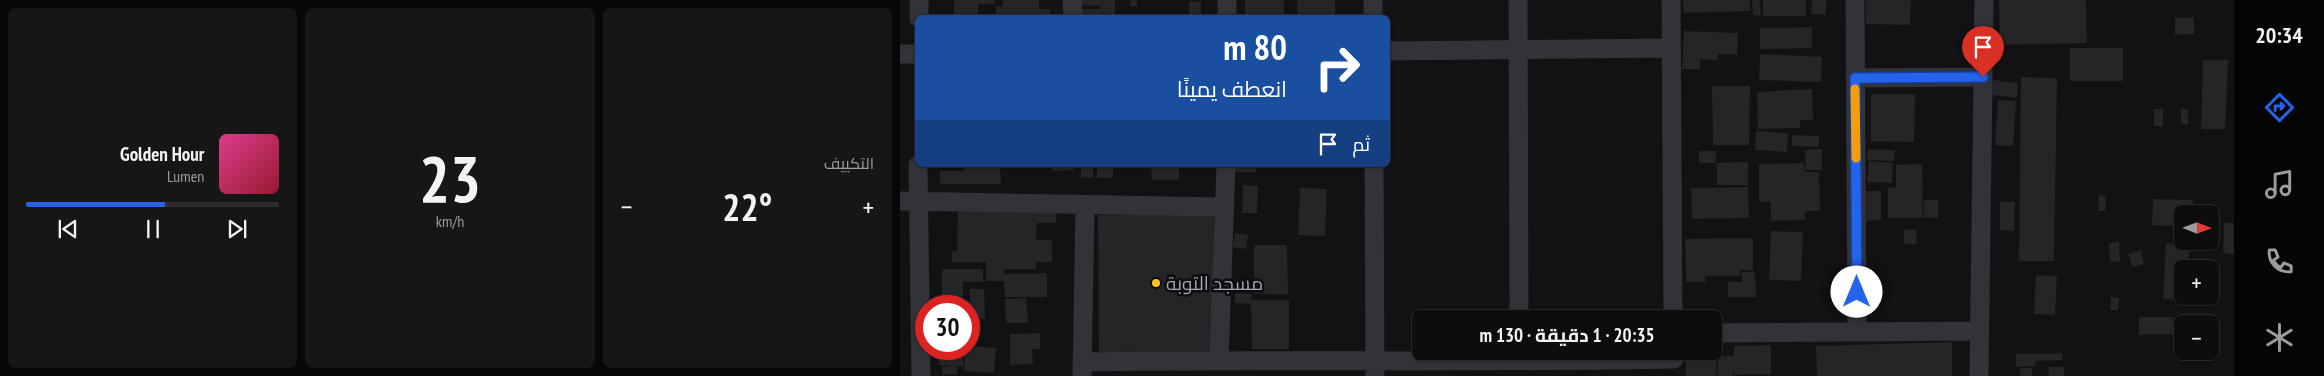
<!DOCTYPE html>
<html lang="ar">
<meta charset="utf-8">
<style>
body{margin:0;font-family:"PT Sans Narrow",Cairo,sans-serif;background:#171617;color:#f1f3f6;direction:rtl;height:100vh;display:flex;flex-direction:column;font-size:19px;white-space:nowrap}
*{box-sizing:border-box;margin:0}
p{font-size:16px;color:#9b9c9e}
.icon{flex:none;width:28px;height:28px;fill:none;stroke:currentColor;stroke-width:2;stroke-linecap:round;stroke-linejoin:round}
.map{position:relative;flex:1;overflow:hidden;direction:ltr}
.panel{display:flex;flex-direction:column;gap:8px;padding:8px;background:#080708;width:900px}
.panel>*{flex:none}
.guide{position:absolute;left:15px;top:15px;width:475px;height:152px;border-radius:8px;box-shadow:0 1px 4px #0004,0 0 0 1px #2e2d2e;direction:rtl;background:#1a4fa0;color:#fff;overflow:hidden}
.needle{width:32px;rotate:91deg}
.fabs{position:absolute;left:1274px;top:205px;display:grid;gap:10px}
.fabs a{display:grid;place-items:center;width:45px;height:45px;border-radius:8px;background:#0e0d0e;box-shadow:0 1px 4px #0004,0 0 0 1px #2e2d2e;font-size:25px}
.speed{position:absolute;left:15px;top:295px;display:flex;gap:10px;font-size:25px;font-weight:700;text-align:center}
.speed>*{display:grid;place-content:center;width:65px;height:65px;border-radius:50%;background:#0e0d0e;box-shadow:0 1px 4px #0004,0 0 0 1px #2e2d2e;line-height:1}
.speed .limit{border:8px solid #d22;background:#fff;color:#111}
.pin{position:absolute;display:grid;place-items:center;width:42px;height:42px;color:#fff;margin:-51px -21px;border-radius:50% 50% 50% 0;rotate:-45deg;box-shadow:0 0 5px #0007}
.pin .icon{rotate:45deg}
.me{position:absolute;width:55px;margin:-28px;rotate:0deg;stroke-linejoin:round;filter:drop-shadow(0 0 4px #0008)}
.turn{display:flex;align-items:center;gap:18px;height:105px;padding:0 20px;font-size:22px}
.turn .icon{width:65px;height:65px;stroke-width:2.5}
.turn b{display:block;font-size:35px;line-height:42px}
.then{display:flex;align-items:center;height:48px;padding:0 20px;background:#0003;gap:10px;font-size:19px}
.big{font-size:38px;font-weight:700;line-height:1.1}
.panel .card{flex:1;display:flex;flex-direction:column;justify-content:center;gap:8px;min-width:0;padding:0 18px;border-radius:8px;background:#171617}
.panel .dial{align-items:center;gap:0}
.dial b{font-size:65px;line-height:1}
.song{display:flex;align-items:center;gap:15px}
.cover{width:60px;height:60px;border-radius:8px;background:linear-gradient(135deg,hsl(330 70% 55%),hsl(350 70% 35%))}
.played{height:5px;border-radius:2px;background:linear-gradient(90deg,#2563eb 55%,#2e2d2e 55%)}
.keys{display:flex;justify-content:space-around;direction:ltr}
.heat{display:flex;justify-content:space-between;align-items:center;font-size:28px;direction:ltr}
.panel .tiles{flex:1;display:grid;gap:8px;grid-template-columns:repeat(3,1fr)}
.trip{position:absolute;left:512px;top:310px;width:310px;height:50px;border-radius:8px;background:#0e0d0e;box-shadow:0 1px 4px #0004,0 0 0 1px #2e2d2e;font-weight:700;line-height:50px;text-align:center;direction:rtl}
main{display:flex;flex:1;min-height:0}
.tabs{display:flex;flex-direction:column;width:90px;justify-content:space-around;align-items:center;background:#060506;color:#9b9c9e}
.tabs .icon{width:35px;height:35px}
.tabs .active{color:#2563eb}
.tabs b{font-size:22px;color:#f1f3f6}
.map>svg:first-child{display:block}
.building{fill:#252427}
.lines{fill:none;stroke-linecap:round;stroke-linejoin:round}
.minor{stroke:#323338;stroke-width:19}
.route-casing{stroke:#184099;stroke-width:12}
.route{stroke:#2563eb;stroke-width:9}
.slow{stroke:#f59e0b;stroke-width:9}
.poi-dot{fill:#fbc822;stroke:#0d0c0e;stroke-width:2}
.labels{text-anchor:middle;stroke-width:5;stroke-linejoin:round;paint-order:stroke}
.poi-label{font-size:19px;fill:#a2a6b5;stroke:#0d0c0e;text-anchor:start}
</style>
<main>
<nav class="tabs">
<b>20:34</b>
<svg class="icon active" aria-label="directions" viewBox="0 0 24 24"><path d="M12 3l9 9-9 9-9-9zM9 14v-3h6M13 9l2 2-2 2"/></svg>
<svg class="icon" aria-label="music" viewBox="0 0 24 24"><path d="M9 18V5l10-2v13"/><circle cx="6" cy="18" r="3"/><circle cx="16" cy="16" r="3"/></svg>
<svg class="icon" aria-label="phone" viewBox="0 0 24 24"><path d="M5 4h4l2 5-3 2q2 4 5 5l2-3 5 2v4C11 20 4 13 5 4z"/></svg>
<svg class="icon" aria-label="climate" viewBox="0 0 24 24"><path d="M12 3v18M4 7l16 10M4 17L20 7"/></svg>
</nav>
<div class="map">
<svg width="1334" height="376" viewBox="0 0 1334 376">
<rect width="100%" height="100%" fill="#121113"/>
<path class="building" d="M54 0H95V4H78V14H54Z
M103 0H139V9H150L149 18H96V6L103 7Z
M180 0H215V18H179V9H200V6L180 5Z
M231 0H237V6H230Z
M345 0H384V18H345Z
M397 0H435V18H398Z
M783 0H850V11L784 13Z
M852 0H860L861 16 853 15Z
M863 0H906V16H863Z
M912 0H926V15L911 14Z
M966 0H1011L1010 25 966 24Z
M1099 0H1186L1187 43 1100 45Z
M289 2H301V18H289Z
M1294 17V34L1275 35V18Z
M912 27V48L860 49V28Z
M784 31 838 33 837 55 818 54V60L800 59V69H782Z
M1170 48H1223V81H1170Z
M860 54 922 57 921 82 859 80Z
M1303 60H1328L1325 129H1301Z
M1121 77 1157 78 1154 261H1119Z
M1093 80 1118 83 1117 98 1092 95Z
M812 86H850L849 145H813Z
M912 89 913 120H900V128L858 129 857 92Z
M971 94H1015L1014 142 971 141Z
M1098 100 1116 101 1113 146 1095 145Z
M1254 109H1263V126H1254Z
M1281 109H1288V124H1281Z
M856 131 888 133 887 152 855 150Z
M892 135 919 136V147L892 146Z
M922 149V170H906L905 150Z
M968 149 995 150 994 161 967 160Z
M799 151H816V163H799Z
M969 161 993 163 992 183 967 182Z
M848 162V185H817V163Z
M904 163 905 172H919L920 211H905V220L871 221V202H859V164Z
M1022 164 1023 218H988V187L996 188V165Z
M64 165H100L101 184H40V171H64Z
M152 165H174V170L152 171Z
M181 165H193V178L181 177Z
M251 165H279V180H252Z
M335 165H356V172H335Z
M197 167H213V178H197Z
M343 185 358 186 357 213H342Z
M848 187 849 218 792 219 791 188Z
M400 188 427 189 425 236 398 235Z
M966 191H981V220L966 221Z
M1199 195 1206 196 1205 211H1198Z
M1253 199 1293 200 1292 214H1282V226L1252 225Z
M1024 200H1038V218L1024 217Z
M1100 202H1115L1114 231 1100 230Z
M58 212 156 213V223H137L136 240H152V262H136V269H104V274L147 273V297H105L104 281H86V262H52V251H57Z
M314 214 315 351 199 352 198 215Z
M1324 223H1334V254L1323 253Z
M1004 229 1017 230 1016 244H1004Z
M871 231 903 232 901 281 869 280Z
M335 233 348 235 346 249 333 247Z
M853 238V270H840V276H805L806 282H786L785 239Z
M1219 242 1220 261 1210 262 1209 243Z
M1266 243 1290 245 1288 269H1282V296H1286V300L1263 299Z
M354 245H387L388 294H354Z
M1241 250 1244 264 1232 267 1228 254Z
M42 269H83V282H63V306H42Z
M841 272H855L856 297H828V282H842Z
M1136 275 1157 276 1155 315 1134 314Z
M70 289H84L85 319H70Z
M335 293 352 294 351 300H389V349H352L351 304 335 303Z
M1211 297 1219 298 1218 310H1210Z
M126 298 128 323H106L105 299Z
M1239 317H1273L1274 334 1239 335Z
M140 333V349H132L133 364 110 365V334Z
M1052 342V376H917L916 346Z
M819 345V355L802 356V351H814V346Z
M871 345V374L834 375 833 364V376H817L818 356H834V346Z
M69 346 96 348 94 373 64 371 65 349H69Z
M40 349H63V366L39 365Z
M786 351H800L801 357H816V376H786Z
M1162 353V360L1135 361V366L1116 367V354Z
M57 366V374L42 375V367Z
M1148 367H1164V376H1149Z
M1120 368H1132V376H1120Z"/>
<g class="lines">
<path class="minor" d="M172 0 173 18
M327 0V18
M473 0V18
M618 0 619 319
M771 0 773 319
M955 0 957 330
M19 18V0
M488 51 771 48
M0 54H18
M955 78 1083 77
M18 165 21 376
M474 165 475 376
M0 201 325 207
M814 333 1080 331
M319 360 326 165
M182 362C380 359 577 363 774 359
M182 376 185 205
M1079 376 1084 0"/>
</g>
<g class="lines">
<g class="route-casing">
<path id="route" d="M957 292 955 78 1083 77"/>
</g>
<use href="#route" class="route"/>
<path class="slow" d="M955 89 956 158"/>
</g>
<circle class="poi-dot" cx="256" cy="283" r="5"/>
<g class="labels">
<g class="poi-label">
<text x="266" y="290">مسجد التوبة</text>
</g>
</g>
</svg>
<div class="fabs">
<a><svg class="needle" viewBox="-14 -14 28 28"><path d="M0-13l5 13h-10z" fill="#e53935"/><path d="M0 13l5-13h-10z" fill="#9b9c9e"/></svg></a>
<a>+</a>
<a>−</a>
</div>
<div class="speed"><div class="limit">30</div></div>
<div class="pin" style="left:1083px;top:77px;background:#d93025"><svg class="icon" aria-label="arrive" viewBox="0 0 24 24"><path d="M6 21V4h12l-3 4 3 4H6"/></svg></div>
<svg class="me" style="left:957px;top:292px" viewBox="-20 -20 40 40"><circle r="19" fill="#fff"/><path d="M0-13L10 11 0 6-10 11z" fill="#2563eb"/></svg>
<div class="trip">20:35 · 1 دقيقة · 130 m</div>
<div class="guide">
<div class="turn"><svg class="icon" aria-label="right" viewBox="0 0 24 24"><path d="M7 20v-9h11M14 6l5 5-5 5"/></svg><div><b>80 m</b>انعطف يمينًا</div></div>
<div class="then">ثم<svg class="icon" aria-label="arrive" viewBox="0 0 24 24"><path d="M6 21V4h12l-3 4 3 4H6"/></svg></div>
</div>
</div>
<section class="panel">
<div class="tiles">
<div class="card"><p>التكييف</p>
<div class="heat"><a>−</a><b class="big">22°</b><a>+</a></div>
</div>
<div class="card dial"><b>23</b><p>km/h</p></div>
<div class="card">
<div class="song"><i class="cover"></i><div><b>Golden Hour</b><p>Lumen</p></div></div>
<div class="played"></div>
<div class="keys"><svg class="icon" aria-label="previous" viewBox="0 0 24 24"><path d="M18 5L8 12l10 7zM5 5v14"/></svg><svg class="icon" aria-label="pause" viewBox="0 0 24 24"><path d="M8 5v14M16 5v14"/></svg><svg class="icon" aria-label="next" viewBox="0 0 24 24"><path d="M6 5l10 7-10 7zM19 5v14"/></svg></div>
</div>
</div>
</section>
</main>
